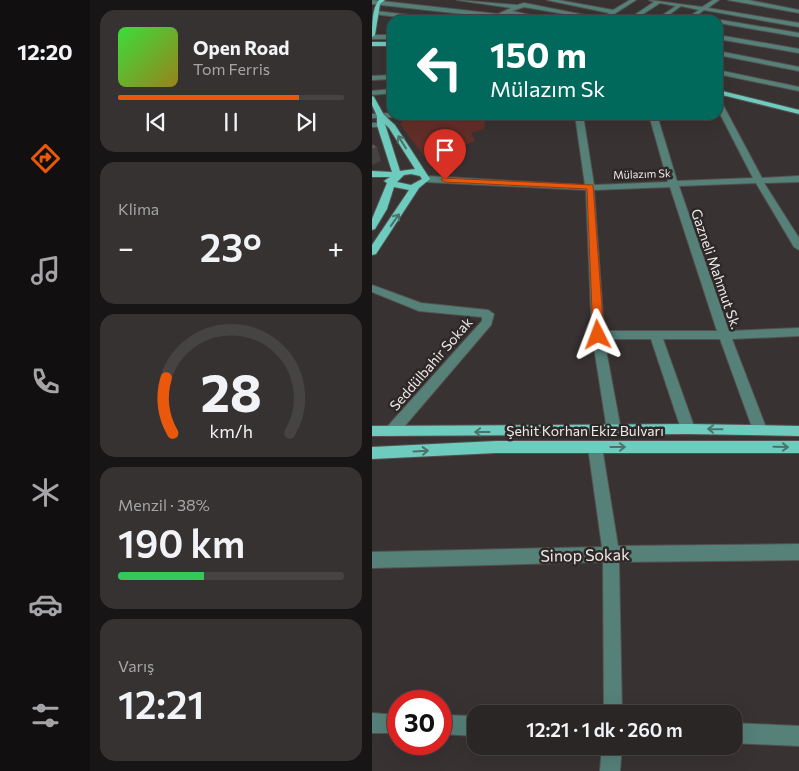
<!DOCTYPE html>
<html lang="tr">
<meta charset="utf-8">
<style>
body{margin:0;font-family:Commissioner,sans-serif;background:#363232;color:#f1f3f6;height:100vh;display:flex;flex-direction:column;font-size:19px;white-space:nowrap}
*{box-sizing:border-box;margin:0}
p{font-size:16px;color:#a5a5a7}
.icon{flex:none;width:28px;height:28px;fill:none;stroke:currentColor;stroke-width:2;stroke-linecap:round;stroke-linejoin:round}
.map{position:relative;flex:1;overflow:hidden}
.drawer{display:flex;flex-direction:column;gap:10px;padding:10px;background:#171515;width:282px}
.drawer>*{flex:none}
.top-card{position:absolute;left:15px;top:15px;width:336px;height:105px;border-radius:15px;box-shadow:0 5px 20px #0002,0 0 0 1px #464343;background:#00695c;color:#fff;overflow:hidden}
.speed{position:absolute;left:15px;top:690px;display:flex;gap:10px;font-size:25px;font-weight:700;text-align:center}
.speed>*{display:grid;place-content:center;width:65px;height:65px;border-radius:50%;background:#2a2626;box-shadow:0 5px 20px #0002,0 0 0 1px #464343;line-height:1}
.speed .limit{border:8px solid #d22;background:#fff;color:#111}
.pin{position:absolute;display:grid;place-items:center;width:42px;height:42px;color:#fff;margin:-51px -21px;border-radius:50% 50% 50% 0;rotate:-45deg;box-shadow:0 0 5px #0007}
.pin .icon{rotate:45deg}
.me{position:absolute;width:55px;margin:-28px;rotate:357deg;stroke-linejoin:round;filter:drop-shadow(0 0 4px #0008)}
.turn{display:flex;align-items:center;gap:18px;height:105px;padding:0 20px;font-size:22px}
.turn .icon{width:65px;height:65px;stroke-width:2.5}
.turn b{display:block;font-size:35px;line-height:42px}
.big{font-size:38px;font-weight:600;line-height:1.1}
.drawer .card{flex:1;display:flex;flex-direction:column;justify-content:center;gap:8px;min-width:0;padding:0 18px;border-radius:15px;background:#363232}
.drawer .dial{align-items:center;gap:0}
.dial svg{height:130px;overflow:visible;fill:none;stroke:#464343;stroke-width:7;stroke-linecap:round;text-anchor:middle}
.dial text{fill:#f1f3f6;stroke:none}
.song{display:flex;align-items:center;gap:15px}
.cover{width:60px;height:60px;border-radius:8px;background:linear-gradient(135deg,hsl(120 70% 55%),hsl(50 70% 35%))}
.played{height:5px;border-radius:2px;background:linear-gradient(90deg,#ea580c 80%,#464343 80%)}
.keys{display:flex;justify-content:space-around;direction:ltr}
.heat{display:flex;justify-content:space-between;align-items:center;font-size:28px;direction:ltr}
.charge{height:8px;border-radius:4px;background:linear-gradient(90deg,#34c759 38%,#464343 0)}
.trip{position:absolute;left:95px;top:705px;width:275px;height:50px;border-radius:15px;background:#2a2626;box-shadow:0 5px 20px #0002,0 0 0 1px #464343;font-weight:600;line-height:50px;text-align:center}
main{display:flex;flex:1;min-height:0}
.tab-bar{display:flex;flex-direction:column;width:90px;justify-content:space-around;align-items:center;background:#110f0f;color:#a5a5a7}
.tab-bar .icon{width:35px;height:35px}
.tab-bar .selected{color:#ea580c}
.tab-bar b{font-size:22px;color:#f1f3f6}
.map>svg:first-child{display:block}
.green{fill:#632f28}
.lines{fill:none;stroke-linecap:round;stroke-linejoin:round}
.minor-casing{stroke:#55504f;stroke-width:2}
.major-casing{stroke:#55504f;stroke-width:2}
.minor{fill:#558179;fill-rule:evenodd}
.major{fill:#6eccbe;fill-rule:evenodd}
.shaded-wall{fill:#474342}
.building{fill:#66605f;stroke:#474342}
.oneway{stroke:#4b726c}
.route{fill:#ea580c;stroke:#983908}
.labels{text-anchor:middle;stroke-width:5;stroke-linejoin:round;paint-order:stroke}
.far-street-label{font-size:11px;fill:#eeebea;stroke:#2e2928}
.street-label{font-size:14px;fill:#eeebea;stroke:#2e2928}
.near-street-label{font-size:16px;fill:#eeebea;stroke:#2e2928}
</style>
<main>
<nav class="tab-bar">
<b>12:20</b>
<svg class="icon selected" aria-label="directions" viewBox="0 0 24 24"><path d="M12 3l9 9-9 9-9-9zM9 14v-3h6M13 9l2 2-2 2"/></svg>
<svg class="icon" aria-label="music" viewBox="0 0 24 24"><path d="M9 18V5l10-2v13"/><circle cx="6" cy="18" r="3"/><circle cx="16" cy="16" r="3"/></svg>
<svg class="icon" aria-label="phone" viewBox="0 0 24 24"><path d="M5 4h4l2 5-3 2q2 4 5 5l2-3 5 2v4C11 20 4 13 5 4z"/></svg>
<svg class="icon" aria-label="climate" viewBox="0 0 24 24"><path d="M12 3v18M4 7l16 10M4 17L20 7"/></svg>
<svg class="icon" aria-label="car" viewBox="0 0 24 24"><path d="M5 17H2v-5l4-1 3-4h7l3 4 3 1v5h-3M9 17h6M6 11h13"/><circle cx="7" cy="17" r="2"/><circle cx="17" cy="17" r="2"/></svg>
<svg class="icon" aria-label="filters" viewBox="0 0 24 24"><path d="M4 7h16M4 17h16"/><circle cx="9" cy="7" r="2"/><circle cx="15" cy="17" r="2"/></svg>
</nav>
<section class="drawer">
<div class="card">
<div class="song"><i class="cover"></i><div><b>Open Road</b><p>Tom Ferris</p></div></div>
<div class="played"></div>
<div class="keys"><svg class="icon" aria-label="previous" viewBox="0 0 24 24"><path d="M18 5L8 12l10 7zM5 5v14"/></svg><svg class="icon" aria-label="pause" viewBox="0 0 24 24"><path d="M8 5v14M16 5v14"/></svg><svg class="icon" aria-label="next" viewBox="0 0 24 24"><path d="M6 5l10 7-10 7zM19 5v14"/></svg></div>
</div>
<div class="card"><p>Klima</p>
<div class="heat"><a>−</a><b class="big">23°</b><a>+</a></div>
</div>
<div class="card dial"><svg viewBox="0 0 100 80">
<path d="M14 69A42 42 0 1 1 86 69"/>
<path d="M14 69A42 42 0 0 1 10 35" stroke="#ea580c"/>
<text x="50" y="56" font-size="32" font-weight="700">28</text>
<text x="50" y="72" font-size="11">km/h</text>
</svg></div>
<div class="card"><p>Menzil · 38%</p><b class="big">190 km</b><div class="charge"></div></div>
<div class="card"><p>Varış</p><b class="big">12:21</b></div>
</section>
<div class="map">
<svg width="427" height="771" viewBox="0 0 427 771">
<rect width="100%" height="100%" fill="#383332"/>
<path class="green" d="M81 115H114L112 129 99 133 103 141 80 150 82 167 74 175 64 172 28 124 34 118Z"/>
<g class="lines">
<g class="minor-casing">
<path id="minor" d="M0 0 126 14 139 8 85 0 145 5 152 3 233 19 227 20 152 7 140 11 181 20C163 20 144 11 127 18L0 4Z
M175 0H186L241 10 258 0H264L236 18 233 16 237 13Z
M277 0 330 7 341 0H347L336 8 427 23V27L332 10 319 20H312L327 10 309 6 290 20H283L304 6 288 3 262 20H255L282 2Z
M356 0H376L427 10V13Z
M4 11 63 18 66 20H49L2 14Z
M349 20 427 33V37L347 23Z
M0 35H20V39H0Z
M346 35 427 49V53L346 39Z
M346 51 427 67V71L346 55Z
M346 70 427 87V91L346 74Z
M20 75V79L0 80V76Z
M20 89V93L0 95V91Z
M346 101 350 103 390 178 427 176V182L392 183 427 238V250L422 247 384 183 307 186 357 331 427 328V336L360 339 395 430 393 434 388 435 383 434 381 430 348 339H291L323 429 321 433 316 434 311 433 309 429 279 339H232L249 430 247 434 242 435 237 434 235 430 220 335 214 190 54 182 50 179 54 176 213 185 203 115H211L222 185 296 182 277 115H285L305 181 381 178 346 110ZM298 187 345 331H232L222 190Z
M20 113V115H24L23 117 0 118V114Z
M0 123H9L13 125 9 127H0Z
M0 285 49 303 116 310 122 314 119 325 25 435 20 436 15 435 13 431 15 427 110 321V317L47 311 0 292Z
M223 441 228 443 230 447 246 546 427 544V560L247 562 250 714H232L231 562 0 568V552L230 547 216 447 218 443Z
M0 713 26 715V733H0Z
M69 715 104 716V736L69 734Z
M361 723 427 726V746L361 743Z
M230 746H250L248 771H228Z"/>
</g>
<g class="major-casing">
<path id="major" d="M7 0H13L8 4 3 35 0 37C0 26 0 8 7 0Z
M0 42H20V46H0Z
M346 90 427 110V114L346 94Z
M0 96 2 97 12 115 23 125 58 179 47 188 4 254 0 255V245L37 190 22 187 15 209 3 229 0 230V219L15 183 12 181 18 177H0V171L20 172 5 125V116L0 105ZM13 124 17 128 43 169 28 171ZM39 174 48 176 50 179 39 185 25 182 32 175Z
M316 424 427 426V436L316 434 0 436V426Z
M124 441H427V453H124L0 459V447Z"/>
</g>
<use href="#minor" class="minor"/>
<use href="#major" class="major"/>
</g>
<path class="shaded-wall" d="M5 147 9 161 0 165V149Z"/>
<path class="building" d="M0 144 5 147 0 149Z"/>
<defs><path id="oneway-shaft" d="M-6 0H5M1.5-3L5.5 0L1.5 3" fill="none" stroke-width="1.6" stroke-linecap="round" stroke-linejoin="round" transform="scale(1.25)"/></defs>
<g class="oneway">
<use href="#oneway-shaft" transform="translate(30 142) rotate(-122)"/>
<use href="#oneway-shaft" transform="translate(23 220) rotate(-55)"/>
<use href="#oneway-shaft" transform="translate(343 429) rotate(-179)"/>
<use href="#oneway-shaft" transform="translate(110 432) rotate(-180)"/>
<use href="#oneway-shaft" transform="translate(246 447)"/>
<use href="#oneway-shaft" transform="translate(409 447) rotate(1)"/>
<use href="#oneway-shaft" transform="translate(49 451) rotate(-3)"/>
</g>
<path class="route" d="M70 178 221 185 232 335 230 338 226 339 221 335 215 189 73 182 69 180Z"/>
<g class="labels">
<g class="far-street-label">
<text transform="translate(270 174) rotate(-2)" y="4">Mülazım Sk</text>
</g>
<g class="street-label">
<text transform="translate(344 269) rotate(71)" y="5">Gazneli Mahmut Sk.</text>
<text transform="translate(59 364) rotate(-49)" y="5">Seddülbahir Sokak</text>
<text x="213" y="436">Şehit Korhan Ekiz Bulvarı</text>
</g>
<g class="near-street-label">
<text transform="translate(213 555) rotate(-1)" y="6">Sinop Sokak</text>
</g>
</g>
</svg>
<div class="speed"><div class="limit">30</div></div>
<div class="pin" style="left:73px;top:180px;background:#d93025"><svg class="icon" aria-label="arrive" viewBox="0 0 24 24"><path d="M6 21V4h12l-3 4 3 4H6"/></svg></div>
<svg class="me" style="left:226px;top:335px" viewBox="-20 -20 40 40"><path d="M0-17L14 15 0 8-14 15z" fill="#ea580c" stroke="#fff" stroke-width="4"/></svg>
<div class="trip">12:21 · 1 dk · 260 m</div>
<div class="top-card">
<div class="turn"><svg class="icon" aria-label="left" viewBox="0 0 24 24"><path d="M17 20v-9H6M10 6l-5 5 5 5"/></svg><div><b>150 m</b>Mülazım Sk</div></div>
</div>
</div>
</main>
